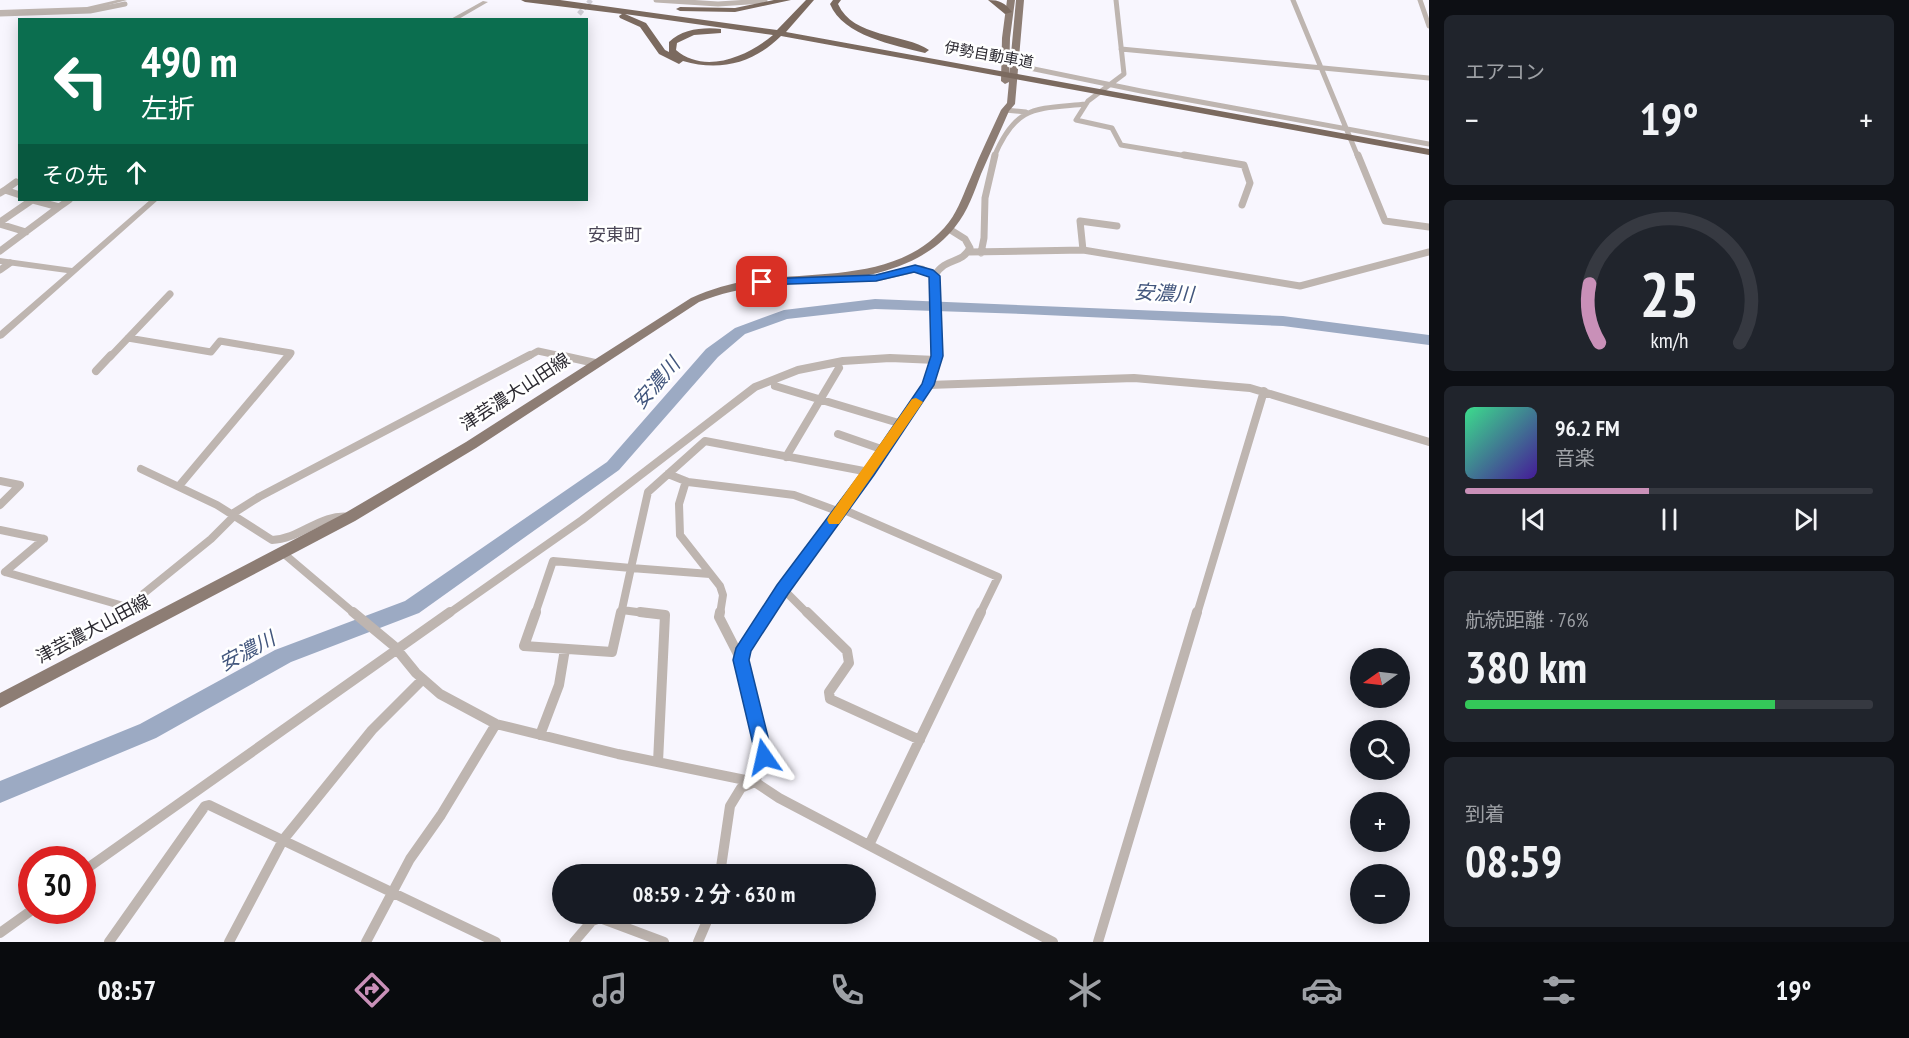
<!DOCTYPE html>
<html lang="ja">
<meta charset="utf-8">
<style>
body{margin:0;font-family:"PT Sans Narrow","Noto Sans JP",sans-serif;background:#20242c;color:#f1f3f6;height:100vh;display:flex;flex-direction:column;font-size:22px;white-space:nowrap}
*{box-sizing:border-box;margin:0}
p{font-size:20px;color:#9ea1a6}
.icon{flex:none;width:33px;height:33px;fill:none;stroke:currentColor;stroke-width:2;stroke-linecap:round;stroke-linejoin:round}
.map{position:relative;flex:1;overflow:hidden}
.drawer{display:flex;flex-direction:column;gap:15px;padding:15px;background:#0d0f14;width:480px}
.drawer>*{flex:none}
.top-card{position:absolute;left:18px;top:18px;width:570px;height:183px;border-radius:0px;box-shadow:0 3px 15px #0003;background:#0b6e4f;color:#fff;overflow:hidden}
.needle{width:39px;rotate:256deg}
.buttons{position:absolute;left:1350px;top:648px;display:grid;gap:12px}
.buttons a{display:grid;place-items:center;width:60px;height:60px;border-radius:50%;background:#171b24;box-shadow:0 3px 15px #0003;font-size:30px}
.speed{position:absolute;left:18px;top:846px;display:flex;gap:12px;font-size:30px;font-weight:700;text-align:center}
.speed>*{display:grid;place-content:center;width:78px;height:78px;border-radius:50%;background:#171b24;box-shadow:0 3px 15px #0003;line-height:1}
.speed .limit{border:9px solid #d22;background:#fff;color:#111}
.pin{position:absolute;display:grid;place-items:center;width:51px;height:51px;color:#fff;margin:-26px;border-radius:12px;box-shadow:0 3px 9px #0006}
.me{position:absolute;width:66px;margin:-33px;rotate:349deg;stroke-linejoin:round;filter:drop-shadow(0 0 4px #0008)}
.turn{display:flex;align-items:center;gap:21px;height:126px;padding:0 24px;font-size:27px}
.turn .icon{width:78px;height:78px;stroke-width:2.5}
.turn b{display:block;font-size:42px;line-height:51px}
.then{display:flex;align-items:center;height:57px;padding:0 24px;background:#0003;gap:12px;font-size:22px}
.big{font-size:45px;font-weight:700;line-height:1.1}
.drawer .tile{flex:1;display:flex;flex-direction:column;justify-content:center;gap:9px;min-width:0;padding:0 21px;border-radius:9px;background:#20242c}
.drawer .dial{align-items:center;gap:0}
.dial svg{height:156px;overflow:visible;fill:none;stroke:#363941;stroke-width:7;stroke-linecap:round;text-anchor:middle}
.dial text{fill:#f1f3f6;stroke:none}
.song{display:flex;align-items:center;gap:18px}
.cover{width:72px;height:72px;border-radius:9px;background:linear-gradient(135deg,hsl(150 70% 55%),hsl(260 70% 35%))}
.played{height:6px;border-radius:3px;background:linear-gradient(90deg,#c990b8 45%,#363941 45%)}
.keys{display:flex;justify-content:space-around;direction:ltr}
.heat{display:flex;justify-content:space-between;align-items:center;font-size:33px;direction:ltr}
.charge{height:9px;border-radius:4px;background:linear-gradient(90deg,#34c759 76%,#363941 0)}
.trip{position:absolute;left:552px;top:864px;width:324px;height:60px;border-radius:30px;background:#171b24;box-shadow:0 3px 15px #0003;font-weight:700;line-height:60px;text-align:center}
.menu{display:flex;height:96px;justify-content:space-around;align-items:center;background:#090b0e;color:#9ea1a6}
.menu .icon{width:42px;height:42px}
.menu .on{color:#c990b8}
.menu b{font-size:27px;color:#f1f3f6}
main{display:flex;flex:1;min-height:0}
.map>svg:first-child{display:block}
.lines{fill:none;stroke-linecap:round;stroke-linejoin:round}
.river{fill:#9caac3;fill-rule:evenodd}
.minor-tunnel{stroke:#cfcdd5;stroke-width:5;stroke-dasharray:5 2;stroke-linecap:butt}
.minor-far3{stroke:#beb5b0;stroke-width:5}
.minor-far2{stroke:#beb5b0;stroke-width:7}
.minor-far1{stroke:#beb5b0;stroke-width:8}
.minor{stroke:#beb5b0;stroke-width:10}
.tertiary{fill:#beb5b0;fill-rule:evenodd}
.primary{fill:#8d7d74;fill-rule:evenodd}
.motorway{fill:#7b6a5f;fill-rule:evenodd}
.route{fill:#1a73e8;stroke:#114b97;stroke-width:1.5}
.slow{fill:#f59e0b}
.labels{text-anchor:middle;stroke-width:5;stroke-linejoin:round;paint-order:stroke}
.far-street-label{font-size:15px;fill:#2c2a31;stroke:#fff}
.far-quarter-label{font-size:18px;fill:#4b4657;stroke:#fff}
.street-label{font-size:18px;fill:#2c2a31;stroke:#fff}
.water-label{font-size:20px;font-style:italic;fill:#42567d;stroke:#fff}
</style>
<main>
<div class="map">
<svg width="1429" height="942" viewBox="0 0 1429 942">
<rect width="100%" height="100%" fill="#f8f6fe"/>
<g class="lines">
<path class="river" d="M875 299 1283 316 1429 335V345L1283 326 1023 314 875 309 787 319 745 334 718 357 619 470 419 613 291 662 156 738 0 803V781L140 724 275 650 405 601 607 462 706 349 735 328 784 310Z"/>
<path class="minor-tunnel" d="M579 14 591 0"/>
<path class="minor-far3" d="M656 0 718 4 765 1
M1116 0 1124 74 1088 101 1076 120 1112 128 1121 145 1193 157
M1293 0 1358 157
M1420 0 1429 26
M0 14 90 11 125 4
M1121 49 1429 78
M1015 65 1141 91 1429 144
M1005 110 1026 112
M994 157C1016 104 1036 109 1086 104"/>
<path class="minor-far2" d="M1184 155 1244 165 1250 183 1242 205
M1358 155 1385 221 1429 227
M5 190 16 182
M0 193 5 190 20 195
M59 207 69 200
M0 222 32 200
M0 224 26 232
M1083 250 1080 221 1117 226
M0 251 59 207 33 200
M969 252 1083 250 1300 286 1429 252
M981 253 984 238 985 198 995 155
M0 270 10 263
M830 278H876L915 269H922L934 276
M128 338 211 352 220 341 291 353 288 357
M110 357 170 294
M527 357 538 351 566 357
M937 357 934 276C947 256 961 265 970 248L965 239 949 229"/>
<path class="minor-far1" d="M559 355 595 363
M96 371 111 355
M928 385 1134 378 1250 388 1429 442
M775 386 902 424
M838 434 884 450
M786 457 839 368
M141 469 217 505 272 540C301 539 320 513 350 517
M668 474 688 482 794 495 840 512
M0 481 20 485 0 505
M686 481 679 504 680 535 720 586 723 595 720 614
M179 486 289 355
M842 509 998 577 980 614
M232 514 259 497 530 355
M0 530 44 539
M283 553 355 614
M631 568 710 574
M631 568 648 492 705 441 869 472
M5 572 127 607 211 539 234 516
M5 572 44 539
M783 589 808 614
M622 610 652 614
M448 614 582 520 755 387 798 370 843 361 890 358 936 360
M535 614 553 561 631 568
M621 614 631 568
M768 614 928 385 937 355
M1197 614 1264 391"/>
<path class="minor" d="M353 612 394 646 416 673 440 694 496 724 618 754 755 782 779 798 1053 942
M536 612 524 646 612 652 621 612
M640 612 665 615 658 762
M720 612 719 617 741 660 764 749V757L755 782 741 788 730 806 720 874
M807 612 847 651 849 663 829 692 830 699 920 740
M741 660 744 648 769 612
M540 735 559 685 565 649
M869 845 981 612
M82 872 450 612
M0 933 32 910
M109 942 205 806 209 805 496 942
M229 942 283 840 372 730 423 679
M366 942 410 859 441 815 496 724
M574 942 592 921 600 918 664 942
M698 942 710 914
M1098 942 1197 612"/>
<path class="tertiary" d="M117 0H127L87 11 0 14V10L87 7Z
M483 1 488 2 457 20H449Z
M150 200H158L3 338 0 339V331L67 273 0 264V258L72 268Z"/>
<path class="primary" d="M1007 0H1015L1010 38 1009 76 1016 0H1024L1015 104 1009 111C1000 132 990 153 981 174 974 192 968 211 955 227 923 268 865 279 815 282 775 285 737 286 699 302L476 448 355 521 0 708V693L345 513 466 442 691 298C711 289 731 283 753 280 819 271 902 282 949 222 959 209 964 192 971 177 980 154 991 132 1001 110L1007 103 1009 82 1005 84 1001 81 1002 38Z"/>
<path class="motorway" d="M521 0H560L777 30 806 0H814L786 32 1429 149V155L781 36C754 63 720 72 683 61L679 64 659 54 640 27 620 18 619 16 622 14 525 2ZM625 14 773 35C748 56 705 75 676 50L677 43 694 35 721 33V29C704 27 682 29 669 42V52L665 50 646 23Z
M774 0H791L735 12 680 11 676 9 680 7 735 8Z
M833 0H841L838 4C853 38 904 33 929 50L925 53C894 45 843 36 830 4Z
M988 0C1000 0 1005 3 1012 12L1005 14Z"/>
</g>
<path class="route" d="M915 265 933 270 940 276 943 356 934 385 874 475 788 594 751 651 749 660 773 757 771 762 764 765 758 762 756 757 733 660 736 648 777 585 864 469 922 384 931 356 929 277 914 272 876 281 762 285 757 282 762 279 876 275Z"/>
<path class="slow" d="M916 398 923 402 839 524H829L827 520 829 516 912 399Z"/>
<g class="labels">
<g class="far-street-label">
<text transform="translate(989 55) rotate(10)" y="5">伊勢自動車道</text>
</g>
<g class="far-quarter-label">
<text x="615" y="241">安東町</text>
</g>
<g class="street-label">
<text transform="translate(515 392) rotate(-33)" y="6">津芸濃大山田線</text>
<text transform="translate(93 629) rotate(-28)" y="6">津芸濃大山田線</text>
</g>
<g class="water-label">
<text transform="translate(1164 293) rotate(3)" y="7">安濃川</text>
<text transform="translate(656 383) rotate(-49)" y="7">安濃川</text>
<text transform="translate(247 651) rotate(-28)" y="7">安濃川</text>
</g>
</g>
</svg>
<div class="buttons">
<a><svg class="needle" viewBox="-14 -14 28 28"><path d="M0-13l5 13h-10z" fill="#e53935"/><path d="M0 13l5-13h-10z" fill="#9ea1a6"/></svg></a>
<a><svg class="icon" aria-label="search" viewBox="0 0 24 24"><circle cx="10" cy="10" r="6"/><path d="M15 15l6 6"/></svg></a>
<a>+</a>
<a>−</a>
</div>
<div class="speed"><div class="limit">30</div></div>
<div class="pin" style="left:762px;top:282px;background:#d93025"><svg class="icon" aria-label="arrive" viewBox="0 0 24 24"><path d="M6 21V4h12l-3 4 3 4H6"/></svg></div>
<svg class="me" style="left:764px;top:757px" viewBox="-20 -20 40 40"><path d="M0-17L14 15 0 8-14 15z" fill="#1a73e8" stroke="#fff" stroke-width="4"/></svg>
<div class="trip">08:59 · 2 分 · 630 m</div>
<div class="top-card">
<div class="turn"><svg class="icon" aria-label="left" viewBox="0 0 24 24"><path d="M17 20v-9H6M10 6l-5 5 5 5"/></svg><div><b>490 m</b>左折</div></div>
<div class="then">その先<svg class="icon" aria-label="ahead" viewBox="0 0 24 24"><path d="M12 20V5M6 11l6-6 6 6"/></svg></div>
</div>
</div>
<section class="drawer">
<div class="tile"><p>エアコン</p>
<div class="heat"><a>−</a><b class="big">19°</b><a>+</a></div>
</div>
<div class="tile dial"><svg viewBox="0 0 100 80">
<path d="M14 69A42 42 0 1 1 86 69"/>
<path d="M14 69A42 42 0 0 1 9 39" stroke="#c990b8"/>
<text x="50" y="56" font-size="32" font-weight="700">25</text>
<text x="50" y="72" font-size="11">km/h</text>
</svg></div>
<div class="tile">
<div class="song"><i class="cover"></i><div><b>96.2 FM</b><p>音楽</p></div></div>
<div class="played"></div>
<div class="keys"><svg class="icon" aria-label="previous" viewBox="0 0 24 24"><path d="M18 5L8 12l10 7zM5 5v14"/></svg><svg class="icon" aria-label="pause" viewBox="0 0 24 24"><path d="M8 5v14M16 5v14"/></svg><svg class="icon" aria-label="next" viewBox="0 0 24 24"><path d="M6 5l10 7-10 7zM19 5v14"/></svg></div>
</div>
<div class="tile"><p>航続距離 · 76%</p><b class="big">380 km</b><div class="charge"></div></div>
<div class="tile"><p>到着</p><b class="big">08:59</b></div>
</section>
</main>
<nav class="menu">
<b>08:57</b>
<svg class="icon on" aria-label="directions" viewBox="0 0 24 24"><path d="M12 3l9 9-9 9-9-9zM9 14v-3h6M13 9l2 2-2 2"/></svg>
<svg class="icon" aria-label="music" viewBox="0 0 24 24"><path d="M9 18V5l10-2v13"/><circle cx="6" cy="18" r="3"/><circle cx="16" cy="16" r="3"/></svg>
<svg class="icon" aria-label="phone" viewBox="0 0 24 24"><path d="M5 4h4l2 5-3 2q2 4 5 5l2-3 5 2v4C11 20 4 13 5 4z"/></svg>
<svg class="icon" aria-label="climate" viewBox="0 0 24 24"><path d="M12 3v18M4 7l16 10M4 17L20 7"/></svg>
<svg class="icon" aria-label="car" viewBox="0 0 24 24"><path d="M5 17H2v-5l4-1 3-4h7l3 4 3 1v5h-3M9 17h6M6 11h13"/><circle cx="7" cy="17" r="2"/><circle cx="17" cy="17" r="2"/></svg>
<svg class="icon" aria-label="filters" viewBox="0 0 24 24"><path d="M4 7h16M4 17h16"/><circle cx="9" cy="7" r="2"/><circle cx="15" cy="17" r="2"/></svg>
<b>19°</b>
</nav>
